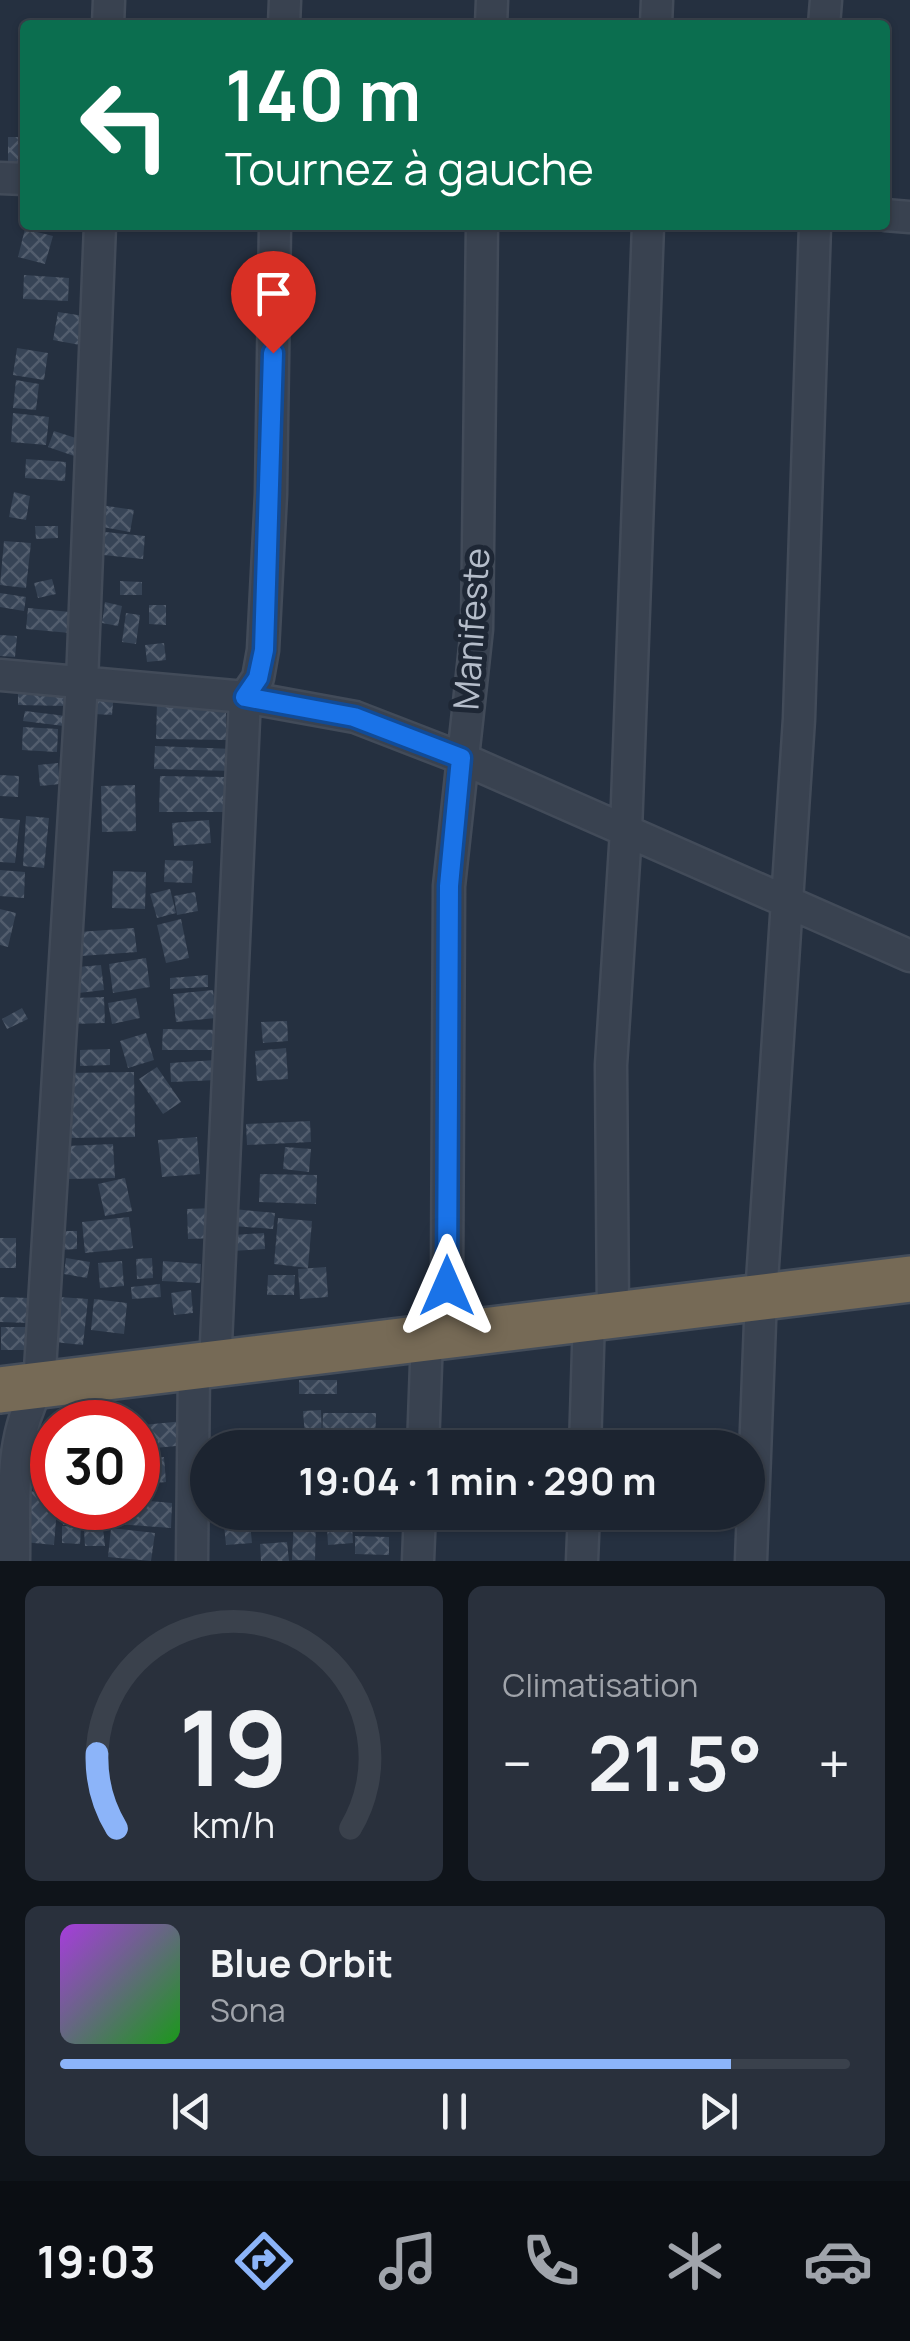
<!DOCTYPE html>
<html lang="fr">
<meta charset="utf-8">
<style>
body{margin:0;font-family:Manrope,sans-serif;background:#29303c;color:#f1f3f6;height:100vh;display:flex;flex-direction:column;font-size:38px;white-space:nowrap}
*{box-sizing:border-box;margin:0}
p{font-size:32px;color:#a0a4ab}
.icon{flex:none;width:55px;height:55px;fill:none;stroke:currentColor;stroke-width:2;stroke-linecap:round;stroke-linejoin:round}
.map{position:relative;height:1561px;overflow:hidden}
.side{display:flex;flex-direction:column;gap:25px;padding:25px;background:#0f141a;flex:1}
.side>*{flex:none}
.banner{position:absolute;left:20px;top:20px;width:870px;height:210px;border-radius:10px;box-shadow:0 2px 8px #0004,0 0 0 2px #3a414c;background:#0b6e4f;color:#fff;overflow:hidden}
.speed{position:absolute;left:30px;top:1400px;display:flex;gap:20px;font-size:50px;font-weight:700;text-align:center}
.speed>*{display:grid;place-content:center;width:130px;height:130px;border-radius:50%;background:#1c2430;box-shadow:0 2px 8px #0004,0 0 0 2px #3a414c;line-height:1}
.speed .limit{border:15px solid #d22;background:#fff;color:#111}
.pin{position:absolute;display:grid;place-items:center;width:85px;height:85px;color:#fff;margin:-102px -42px;border-radius:50% 50% 50% 0;rotate:-45deg;box-shadow:0 0 10px #0007}
.pin .icon{rotate:45deg}
.me{position:absolute;width:110px;margin:-55px;rotate:0deg;stroke-linejoin:round;filter:drop-shadow(0 0 8px #0008)}
.turn{display:flex;align-items:center;gap:35px;height:210px;padding:0 40px;font-size:45px}
.turn .icon{width:130px;height:130px;stroke-width:2.5}
.turn b{display:block;font-size:70px;line-height:85px}
.big{font-size:75px;font-weight:700;line-height:1.1}
.side .widget{flex:1;display:flex;flex-direction:column;justify-content:center;gap:15px;min-width:0;padding:0 35px;border-radius:15px;background:#29303c}
.side .dial{align-items:center;gap:0}
.dial svg{height:260px;overflow:visible;fill:none;stroke:#3a414c;stroke-width:7;stroke-linecap:round;text-anchor:middle}
.dial text{fill:#f1f3f6;stroke:none}
.song{display:flex;align-items:center;gap:30px}
.cover{width:120px;height:120px;border-radius:15px;background:linear-gradient(135deg,hsl(280 70% 55%),hsl(120 70% 35%))}
.played{height:10px;border-radius:5px;background:linear-gradient(90deg,#8cb4f9 85%,#3a414c 85%)}
.keys{display:flex;justify-content:space-around;direction:ltr}
.heat{display:flex;justify-content:space-between;align-items:center;font-size:55px;direction:ltr}
.side .tiles{flex:1;display:grid;gap:25px;grid-template-columns:1fr 1fr}
.widget:last-child{grid-column:span 2}
.trip{position:absolute;left:190px;top:1430px;width:575px;height:100px;border-radius:50px;background:#1c2430;box-shadow:0 2px 8px #0004,0 0 0 2px #3a414c;font-weight:700;line-height:100px;text-align:center}
.menu{display:flex;height:160px;justify-content:space-around;align-items:center;background:#0b0e13;color:#a0a4ab}
.menu .icon{width:70px;height:70px}
.menu .active{color:#8cb4f9}
.menu b{font-size:45px;color:#f1f3f6}
.map>svg:first-child{display:block}
.building{fill:url(#building-cross-hatch)}
.lines{fill:none;stroke-linecap:round;stroke-linejoin:round}
.minor-casing{stroke:#424b59;stroke-width:35}
.highway-casing{stroke:#444d5a;stroke-width:50}
.minor{stroke:#394250;stroke-width:30}
.highway{stroke:#766a56;stroke-width:45}
.route-casing{stroke:#114b97;stroke-width:25}
.route{stroke:#1a73e8;stroke-width:18}
.labels{text-anchor:middle;stroke-width:10;stroke-linejoin:round;paint-order:stroke}
.street-label{font-size:35px;fill:#b5bdca;stroke:#1e2735}
</style>
<div class="map">
<svg width="910" height="1561" viewBox="0 0 910 1561">
<defs>
<pattern id="building-cross-hatch" width="8" height="8" patternUnits="userSpaceOnUse" patternTransform="scale(2.5)"><rect width="8" height="8" fill="#374456"/><path d="M0 0l8 8M0 8l8-8" fill="none" stroke="#525d6d"/></pattern>
</defs>
<rect width="100%" height="100%" fill="#253040"/>
<path class="building" d="M8 137H25V168H8Z
M25 229 53 236 45 264 18 257Z
M24 275 69 278 68 301 23 299Z
M58 312 84 316 80 345 53 340Z
M17 348 48 353 44 380 13 375Z
M16 380 39 384 36 410 13 408Z
M13 413 49 417 46 445 11 442Z
M54 431 82 440 77 457 48 447Z
M26 459 66 462 65 481 25 478Z
M14 492 30 496 26 520 9 517Z
M101 505 134 510 130 532 97 526Z
M35 526H58V538L36 539Z
M95 531 145 536 143 559 93 554Z
M4 541 31 543 26 588 0 585Z
M52 579 56 594 38 598 34 583Z
M120 581 142 582V595H120Z
M0 593 26 597 24 611 0 607Z
M105 602 122 606 118 626 102 623Z
M149 605H166V625L149 624Z
M28 608 71 612 70 633 26 629Z
M126 613 140 615 136 644 122 642Z
M0 635 17 636 15 657 0 656Z
M164 643 166 660 147 662 145 645Z
M18 690H66V706L18 705Z
M95 691 114 692 112 715 94 714Z
M157 702 226 704V740L156 739Z
M25 711 66 716 64 726 23 721Z
M23 727 58 729 57 752 22 750Z
M155 746 234 749V771L154 769Z
M58 763 60 784 40 786 38 765Z
M0 775 19 776 18 797 0 796Z
M160 776 227 777V812H159Z
M135 785 136 831 102 832 101 786Z
M26 816 49 818 44 868 23 866Z
M0 818 20 820 15 863 0 862Z
M209 820 211 843 174 846 172 823Z
M165 860 193 861 192 883 164 882Z
M0 870 25 872 24 898 0 896Z
M113 871 146 872 145 909 112 908Z
M170 889 176 913 157 918 150 894Z
M195 892 198 911 177 915 174 896Z
M0 909 16 913 8 947 0 945Z
M181 919 189 958 166 963 157 925Z
M134 928 137 952 81 956 79 932Z
M146 958 150 987 113 993 109 964Z
M101 965 104 990 70 994 67 968Z
M208 975V987L170 989V978Z
M213 990 216 1018 176 1022 173 994Z
M104 997 105 1023 73 1024 72 998Z
M136 998 140 1018 112 1024 108 1003Z
M22 1008 28 1019 7 1029 2 1019Z
M287 1021 288 1041 263 1043 261 1022Z
M163 1029 219 1030 218 1050H162Z
M146 1033 154 1060 128 1068 120 1041Z
M286 1048 288 1079 257 1081 255 1051Z
M110 1049V1065L80 1066V1050Z
M216 1060 217 1080 171 1082 170 1063Z
M157 1067 181 1102 163 1114 139 1079Z
M134 1072 135 1137 67 1138 66 1073Z
M310 1121 311 1142 247 1145 246 1124Z
M197 1137 200 1174 162 1177 158 1140Z
M113 1144 115 1178 67 1179 66 1146Z
M285 1147 311 1149 309 1172 283 1169Z
M260 1174 317 1175 316 1204 259 1202Z
M125 1178 132 1211 105 1216 98 1184Z
M213 1208 214 1238 188 1239 187 1209Z
M234 1209 275 1213 273 1229 233 1226Z
M129 1217 133 1248 85 1253 82 1222Z
M278 1218 312 1221 308 1268 274 1264Z
M59 1231H77V1249L60 1250Z
M264 1233 265 1249 233 1251V1235Z
M0 1238H16V1268H0Z
M66 1258 90 1262 87 1278 64 1274Z
M152 1258 153 1278 137 1279 136 1259Z
M122 1261 124 1286 100 1288 98 1263Z
M163 1261 201 1264 200 1283 162 1281Z
M326 1267 328 1297 300 1299 298 1269Z
M268 1275H295L294 1295H267Z
M160 1284 161 1297 132 1299 131 1287Z
M191 1290 193 1313 174 1315 171 1293Z
M0 1297 29 1298V1323L0 1322Z
M59 1297 88 1299 83 1345 54 1342Z
M94 1299 127 1303 124 1334 91 1330Z
M1 1327H38V1350H1Z
M299 1380H337V1394H299Z
M321 1410 322 1441 323 1413H376L375 1448H306L303 1411Z
M184 1421 186 1445 145 1449 143 1425Z
M276 1434 277 1448H253L252 1435Z
M213 1436H248V1448H214Z
M52 1445V1461L31 1462 30 1446Z
M164 1457 166 1482 147 1484 144 1459Z
M29 1491 52 1494V1508H57L54 1545 24 1542Z
M138 1500 172 1503 171 1528 117 1524 118 1508H138Z
M61 1508H106L107 1520 63 1525Z
M258 1512H283L280 1530 256 1526Z
M294 1518 316 1519 315 1560H292Z
M250 1523 252 1543 226 1545 224 1525Z
M352 1525 353 1543 328 1545 327 1527Z
M62 1526 81 1527 80 1544 62 1543Z
M111 1528 155 1533 151 1561 108 1557Z
M103 1529 105 1546H85L84 1530Z
M355 1536 389 1537V1555L355 1554Z
M287 1542 289 1561H261L260 1544Z"/>
<g class="lines">
<g class="minor-casing">
<path id="minor" d="M108 25 109 0
M284 25 285 0
M491 25 492 0
M656 25 657 0
M824 25 826 0
M0 178 25 179
M885 215 910 217
M0 675 245 697 355 717 461 758 910 956
M613 1313 611 1065 626 831 648 225
M215 1366 245 697 258 678 263 650 271 494 275 225
M423 1448 427 1337 447 1287 449 886 477 629 482 225
M585 1448 589 1317
M14 1561C15 1500 8 1440 39 1386L82 682 100 225
M192 1561 194 1368
M418 1561 420 1512
M582 1561 584 1512
M751 1561 761 1296 799 719 815 225"/>
</g>
<g class="highway-casing">
<path id="highway" d="M0 1390 910 1279"/>
</g>
<use href="#minor" class="minor"/>
<use href="#highway" class="highway"/>
</g>
<g class="lines">
<g class="route-casing">
<path id="route" d="M273 353 264 650 258 678 245 697 354 717 461 758 449 886 447 1286"/>
</g>
<use href="#route" class="route"/>
</g>
<g class="labels">
<g class="street-label">
<text transform="translate(472 629) rotate(-86)" y="12">Manifeste</text>
</g>
</g>
</svg>
<div class="speed"><div class="limit">30</div></div>
<div class="pin" style="left:273px;top:353px;background:#d93025"><svg class="icon" aria-label="arrive" viewBox="0 0 24 24"><path d="M6 21V4h12l-3 4 3 4H6"/></svg></div>
<svg class="me" style="left:447px;top:1286px" viewBox="-20 -20 40 40"><path d="M0-17L14 15 0 8-14 15z" fill="#1a73e8" stroke="#fff" stroke-width="4"/></svg>
<div class="trip">19:04 · 1 min · 290 m</div>
<div class="banner">
<div class="turn"><svg class="icon" aria-label="left" viewBox="0 0 24 24"><path d="M17 20v-9H6M10 6l-5 5 5 5"/></svg><div><b>140 m</b>Tournez à gauche</div></div>
</div>
</div>
<section class="side">
<div class="tiles">
<div class="widget dial"><svg viewBox="0 0 100 80">
<path d="M14 69A42 42 0 1 1 86 69"/>
<path d="M14 69A42 42 0 0 1 8 46" stroke="#8cb4f9"/>
<text x="50" y="56" font-size="32" font-weight="700">19</text>
<text x="50" y="72" font-size="11">km/h</text>
</svg></div>
<div class="widget"><p>Climatisation</p>
<div class="heat"><a>−</a><b class="big">21.5°</b><a>+</a></div>
</div>
<div class="widget">
<div class="song"><i class="cover"></i><div><b>Blue Orbit</b><p>Sona</p></div></div>
<div class="played"></div>
<div class="keys"><svg class="icon" aria-label="previous" viewBox="0 0 24 24"><path d="M18 5L8 12l10 7zM5 5v14"/></svg><svg class="icon" aria-label="pause" viewBox="0 0 24 24"><path d="M8 5v14M16 5v14"/></svg><svg class="icon" aria-label="next" viewBox="0 0 24 24"><path d="M6 5l10 7-10 7zM19 5v14"/></svg></div>
</div>
</div>
</section>
<nav class="menu">
<b>19:03</b>
<svg class="icon active" aria-label="directions" viewBox="0 0 24 24"><path d="M12 3l9 9-9 9-9-9zM9 14v-3h6M13 9l2 2-2 2"/></svg>
<svg class="icon" aria-label="music" viewBox="0 0 24 24"><path d="M9 18V5l10-2v13"/><circle cx="6" cy="18" r="3"/><circle cx="16" cy="16" r="3"/></svg>
<svg class="icon" aria-label="phone" viewBox="0 0 24 24"><path d="M5 4h4l2 5-3 2q2 4 5 5l2-3 5 2v4C11 20 4 13 5 4z"/></svg>
<svg class="icon" aria-label="climate" viewBox="0 0 24 24"><path d="M12 3v18M4 7l16 10M4 17L20 7"/></svg>
<svg class="icon" aria-label="car" viewBox="0 0 24 24"><path d="M5 17H2v-5l4-1 3-4h7l3 4 3 1v5h-3M9 17h6M6 11h13"/><circle cx="7" cy="17" r="2"/><circle cx="17" cy="17" r="2"/></svg>
</nav>
